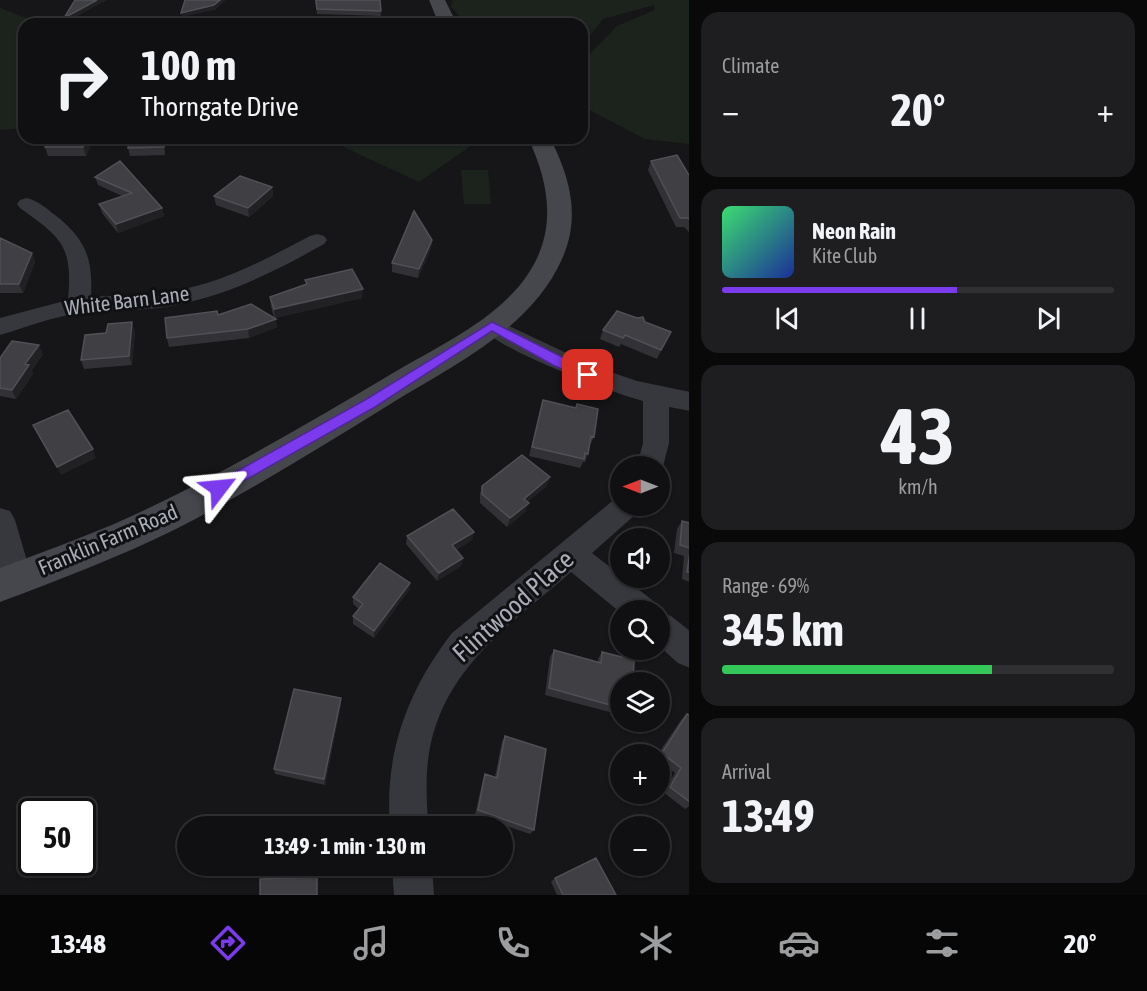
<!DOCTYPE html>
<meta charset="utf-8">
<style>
body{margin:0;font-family:"Asap Condensed",sans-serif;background:#1e1e20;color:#f1f3f6;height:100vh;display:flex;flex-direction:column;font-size:22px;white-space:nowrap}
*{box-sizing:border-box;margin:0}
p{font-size:20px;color:#9c9d9f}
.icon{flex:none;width:33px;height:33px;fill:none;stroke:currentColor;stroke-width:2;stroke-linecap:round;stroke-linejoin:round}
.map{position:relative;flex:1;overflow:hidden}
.panel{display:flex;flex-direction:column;gap:12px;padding:12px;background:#09090a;width:458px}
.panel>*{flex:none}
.hud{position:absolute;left:18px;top:18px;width:570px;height:126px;border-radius:18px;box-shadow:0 2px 4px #0004,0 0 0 2px #303032;background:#101012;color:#f1f3f6;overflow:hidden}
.needle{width:39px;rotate:270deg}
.controls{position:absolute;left:610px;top:456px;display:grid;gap:12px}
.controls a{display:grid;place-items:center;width:60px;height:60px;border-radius:50%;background:#101012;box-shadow:0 2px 4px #0004,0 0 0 2px #303032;font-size:30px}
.speed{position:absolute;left:18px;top:798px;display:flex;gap:12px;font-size:30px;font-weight:700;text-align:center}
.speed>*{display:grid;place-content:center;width:78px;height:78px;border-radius:50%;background:#101012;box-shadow:0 2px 4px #0004,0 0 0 2px #303032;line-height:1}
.speed .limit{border:3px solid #111;border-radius:9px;background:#fff;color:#111}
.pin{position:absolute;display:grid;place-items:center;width:51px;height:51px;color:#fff;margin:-26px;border-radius:12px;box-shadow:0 3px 9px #0006}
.me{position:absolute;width:66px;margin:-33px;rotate:61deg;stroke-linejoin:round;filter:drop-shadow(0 0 4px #0008)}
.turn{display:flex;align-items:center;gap:21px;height:126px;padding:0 24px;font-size:27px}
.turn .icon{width:78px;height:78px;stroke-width:2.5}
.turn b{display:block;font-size:42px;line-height:51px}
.big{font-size:45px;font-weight:700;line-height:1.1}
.panel .card{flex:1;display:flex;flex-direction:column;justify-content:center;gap:9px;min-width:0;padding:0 21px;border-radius:18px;background:#1e1e20}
.panel .dial{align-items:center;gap:0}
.dial b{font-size:78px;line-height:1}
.song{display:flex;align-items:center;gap:18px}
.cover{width:72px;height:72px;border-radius:9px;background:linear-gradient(135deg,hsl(140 70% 55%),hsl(230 70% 35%))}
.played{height:6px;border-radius:3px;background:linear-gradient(90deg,#7c3aed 60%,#303032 60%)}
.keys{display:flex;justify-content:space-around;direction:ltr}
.heat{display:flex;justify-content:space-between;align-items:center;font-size:33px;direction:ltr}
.charge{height:9px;border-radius:4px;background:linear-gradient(90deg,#34c759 69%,#303032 0)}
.trip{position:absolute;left:177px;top:816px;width:336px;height:60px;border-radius:30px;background:#101012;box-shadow:0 2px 4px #0004,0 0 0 2px #303032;font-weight:700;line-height:60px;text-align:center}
.menu{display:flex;height:96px;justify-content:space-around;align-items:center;background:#060607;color:#9c9d9f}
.menu .icon{width:42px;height:42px}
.menu .on{color:#7c3aed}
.menu b{font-size:27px;color:#f1f3f6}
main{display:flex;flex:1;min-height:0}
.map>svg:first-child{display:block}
.green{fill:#1c231d}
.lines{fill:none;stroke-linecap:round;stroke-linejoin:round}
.street{fill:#37383d;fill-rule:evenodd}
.secondary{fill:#45474d;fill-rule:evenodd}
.wall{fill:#323236}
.shaded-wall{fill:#212124}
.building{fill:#3f3f44;stroke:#4f5156;stroke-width:1.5}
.route{fill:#7c3aed;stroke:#51269a;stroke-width:1.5}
.labels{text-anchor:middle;stroke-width:6;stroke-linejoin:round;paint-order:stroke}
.street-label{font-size:21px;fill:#a8adb8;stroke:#111113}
.near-street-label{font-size:26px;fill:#a8adb8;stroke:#111113}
</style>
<main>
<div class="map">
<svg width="690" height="895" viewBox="0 0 690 895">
<rect width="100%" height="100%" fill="#161618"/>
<path class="green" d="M453 0H689V144L645 139 582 106V62L617 26 655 10 654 5 603 19 582 45V24H467L451 7Z
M0 8 42 24H24V128L0 130Z
M301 138H482L419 182 333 142Z
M461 170H488L491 204H464Z"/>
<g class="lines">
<path class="street" d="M27 198C38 201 46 208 55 215 86 239 93 259 91 297 120 295 150 296 178 290 225 282 268 258 310 236L317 234 324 236 327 240 324 244C278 270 232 293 181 304 148 312 113 309 80 313 52 317 27 327 0 335V318L68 300C73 246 62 238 20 208L17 204 20 200Z
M492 318 596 367 637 381 690 392V411L669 407V443L661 474 660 466H637L643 443V401C613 393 495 349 480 326L484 320Z
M621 496V506H640L636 514 592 553 652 600 657 610H621V613L571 572C511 624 443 668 429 753 425 778 427 802 428 826H390C384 753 408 690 452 633L616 498Z
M0 508 10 511 15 520 32 578 28 588 17 592 6 588 0 572Z
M660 612 671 616 690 631V668L678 663 660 647Z
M392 866H432L434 895H394Z"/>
<path class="secondary" d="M429 0H445L457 24H439Z
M528 138H550C570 177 581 217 562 259 531 329 454 365 392 403 321 447 250 491 176 529 119 557 59 580 0 602V568C51 549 102 531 151 507 234 467 314 420 393 373 440 345 500 319 530 271 557 228 549 182 528 138Z"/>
</g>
<path class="wall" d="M315 0H380L381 16 317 14Z
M50 138H94L86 156H48L45 147Z
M129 138H165V155L130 156 128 148Z
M120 161 162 208 164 216 118 233 102 213 99 204 122 196 98 185 95 177Z
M651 161 690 177V233L684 227H676L648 170Z
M272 187 273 196 249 217 216 205 214 196Z
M0 238 32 253 35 262 23 293H0Z
M432 240 431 249 418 278 392 272V263Z
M305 280 362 298 275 318 277 327 249 338 169 347 167 338 218 315 274 318 271 306 270 297 306 284Z
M645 322 671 332 657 359 621 344 619 347 600 339 603 330Z
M135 331 132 365 84 369 81 360 106 333Z
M43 354 32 370 33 374 16 399 0 396V358Z
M543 400 594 437 590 445 588 454 585 462H583L580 468 529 456Z
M482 486H547L527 502 526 511 507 527 480 503V494Z
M682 521 690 523V582L682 579 684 556 674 553 677 529Z
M474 532 472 540 456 550 463 558 461 566 437 581 406 544 407 536Z
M410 583 409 590 374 638 353 624V616L359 609 353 604V597Z
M554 650 598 662V659L602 652 621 682V715L545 695 550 657Z
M341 704 325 785 275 774 274 769Z
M687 714 690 715V806L685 809 663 792 675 773 660 762V754H658L681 720Z
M505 736 534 830 530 834 475 815 483 779 485 774 495 777 502 741Z
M555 878 616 895H557L551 882Z"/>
<path class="shaded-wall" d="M97 0H107L65 23 64 18Z
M220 0H226L215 10 182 17 181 13Z
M88 138H94L86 156 83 147Z
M164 138H165V155L164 147Z
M272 187 273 196 249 217 248 208Z
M162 208 164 216 118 233 116 224Z
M432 240 431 249 418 278 419 269Z
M32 253 35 262 23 293 19 284Z
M363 289 362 298 275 318 274 309Z
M276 319 277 327 249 338 248 329Z
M132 322 135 331 132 365 129 356Z
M671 332 667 341 657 359 661 350Z
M39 345 43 354 32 370 33 374 16 399 12 390 25 364Z
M93 449 96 458 61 475 57 467Z
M550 477 547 486 521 507 524 499Z
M529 503 526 511 507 527 510 518Z
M474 532 472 540 450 553 452 545Z
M463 558 461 566 437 581 439 573Z
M410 583 409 590 374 638V631Z
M341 698V704L325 785 324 779Z"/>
<path class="building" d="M75 0H97L64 18Z
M185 0H220L214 5 181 13Z
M316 0H380L381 11 317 9Z
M50 138H88L83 147H45Z
M129 138H164V147L128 148Z
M677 155 690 177V220L688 218H680L651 161Z
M120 161 162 208 116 224 99 204 132 193 95 177Z
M240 176 272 187 248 208 214 196Z
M414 211 432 240 419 269 392 263Z
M0 238 32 253 19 284H0Z
M352 269 363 289 274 309 270 297 307 284 305 280Z
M251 304 276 319 248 329 167 338 165 318 217 311 218 315Z
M617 311 637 318 643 317 645 322 671 332 661 350 625 335 623 338 603 330Z
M132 322 129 356 81 360 85 335 106 333 108 324Z
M12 341 39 345 25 364 29 365 12 390 0 388V358Z
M543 400 576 408 577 404 598 409 594 437 591 436 588 454 585 453 584 459 532 447Z
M68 410 93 449 57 467 33 425Z
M522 455 550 477 524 499 529 503 510 518 482 494V486Z
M453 509 474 532 452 545 463 558 439 573 407 536Z
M682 521 690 523V548L680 545Z
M690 552V572H687Z
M380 563 410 583 374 631 353 616 363 604 353 597Z
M554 650 601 663 602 652 634 660 633 682H621V708L549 688Z
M294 689 341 698 324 779 274 769Z
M687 714 690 715V802L670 787 681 768 662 753Z
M505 736 546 749 534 830 478 810 485 774 497 778Z
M596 858 616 895H563L555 878Z
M317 877V895H260V879Z"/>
<path class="route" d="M492 322 592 372 594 375 588 380 583 379 553 365 492 331 375 407 224 492H214L212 488 214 484 365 400Z"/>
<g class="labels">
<g class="street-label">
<text transform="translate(127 301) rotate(-7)" y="7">White Barn Lane</text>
<text transform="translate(108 540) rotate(-23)" y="7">Franklin Farm Road</text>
</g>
<g class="near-street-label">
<text transform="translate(513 606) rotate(-42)" y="9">Flintwood Place</text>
</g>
</g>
</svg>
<div class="controls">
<a><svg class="needle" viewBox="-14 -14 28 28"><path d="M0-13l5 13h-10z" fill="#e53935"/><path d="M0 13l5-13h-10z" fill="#9c9d9f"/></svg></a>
<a><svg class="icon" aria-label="sound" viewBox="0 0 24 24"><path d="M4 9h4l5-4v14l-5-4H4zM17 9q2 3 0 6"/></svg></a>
<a><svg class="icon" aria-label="search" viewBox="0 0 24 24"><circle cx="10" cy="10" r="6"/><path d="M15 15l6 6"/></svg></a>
<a><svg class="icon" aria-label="layers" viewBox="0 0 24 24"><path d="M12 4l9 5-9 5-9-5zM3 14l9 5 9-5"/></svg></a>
<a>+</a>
<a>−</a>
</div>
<div class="speed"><div class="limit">50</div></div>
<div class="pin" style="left:588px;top:375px;background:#d93025"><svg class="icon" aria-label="arrive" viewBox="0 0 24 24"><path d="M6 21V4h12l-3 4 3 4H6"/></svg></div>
<svg class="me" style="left:219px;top:488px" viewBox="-20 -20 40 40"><path d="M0-17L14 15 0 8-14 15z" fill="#7c3aed" stroke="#fff" stroke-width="4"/></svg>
<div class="trip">13:49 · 1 min · 130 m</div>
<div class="hud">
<div class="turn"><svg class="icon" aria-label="right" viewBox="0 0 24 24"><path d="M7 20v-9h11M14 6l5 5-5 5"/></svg><div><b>100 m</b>Thorngate Drive</div></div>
</div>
</div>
<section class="panel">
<div class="card"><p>Climate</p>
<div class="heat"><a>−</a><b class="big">20°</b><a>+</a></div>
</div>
<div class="card">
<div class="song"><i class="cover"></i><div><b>Neon Rain</b><p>Kite Club</p></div></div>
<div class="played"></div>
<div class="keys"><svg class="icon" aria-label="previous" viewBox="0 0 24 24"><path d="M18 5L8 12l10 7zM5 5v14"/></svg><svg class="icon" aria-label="pause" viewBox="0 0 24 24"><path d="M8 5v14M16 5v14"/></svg><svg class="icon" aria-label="next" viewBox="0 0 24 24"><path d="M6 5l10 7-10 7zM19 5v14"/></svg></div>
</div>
<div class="card dial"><b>43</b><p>km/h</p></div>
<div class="card"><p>Range · 69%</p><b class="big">345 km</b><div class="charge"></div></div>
<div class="card"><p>Arrival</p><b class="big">13:49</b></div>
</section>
</main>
<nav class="menu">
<b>13:48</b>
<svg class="icon on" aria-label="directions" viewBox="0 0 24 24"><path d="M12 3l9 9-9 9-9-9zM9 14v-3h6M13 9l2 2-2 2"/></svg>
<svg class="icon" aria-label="music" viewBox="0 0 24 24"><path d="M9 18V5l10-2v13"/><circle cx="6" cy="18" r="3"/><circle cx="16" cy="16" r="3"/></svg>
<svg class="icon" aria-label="phone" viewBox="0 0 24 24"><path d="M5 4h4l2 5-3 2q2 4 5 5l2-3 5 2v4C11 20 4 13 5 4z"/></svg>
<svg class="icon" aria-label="climate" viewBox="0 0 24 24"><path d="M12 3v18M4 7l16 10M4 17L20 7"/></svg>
<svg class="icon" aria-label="car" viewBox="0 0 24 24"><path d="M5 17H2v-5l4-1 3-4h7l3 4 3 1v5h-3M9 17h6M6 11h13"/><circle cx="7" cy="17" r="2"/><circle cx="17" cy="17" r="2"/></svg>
<svg class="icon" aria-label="filters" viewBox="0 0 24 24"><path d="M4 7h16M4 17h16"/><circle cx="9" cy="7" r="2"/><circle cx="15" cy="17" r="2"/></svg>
<b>20°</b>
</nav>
